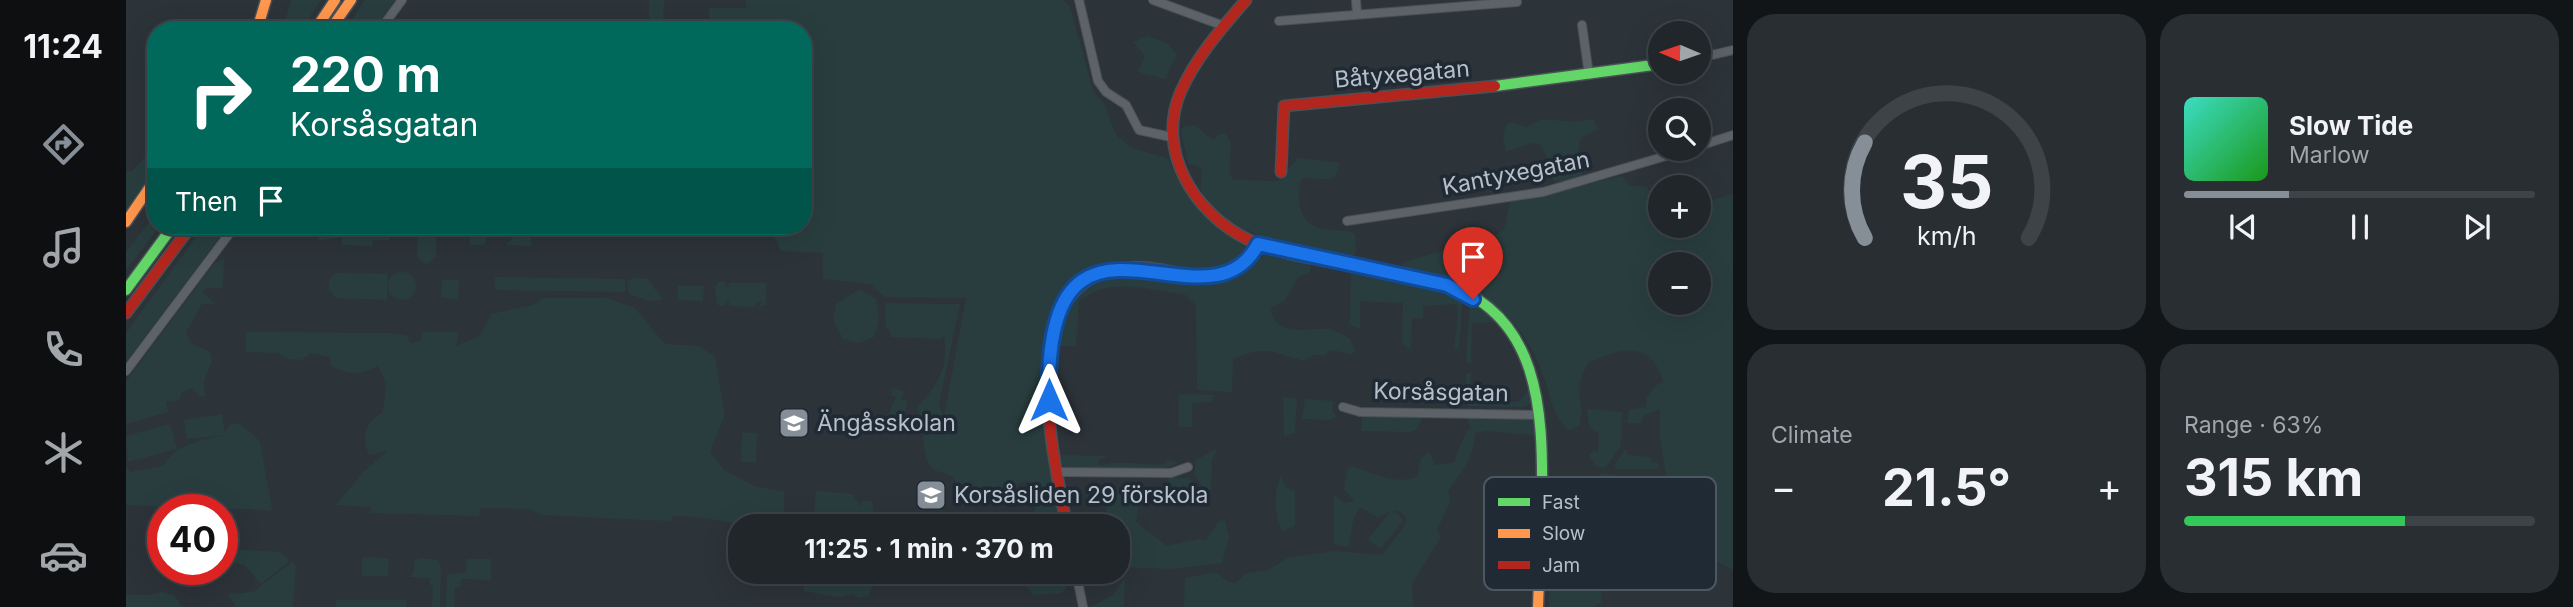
<!DOCTYPE html>
<meta charset="utf-8">
<style>
body{margin:0;font-family:Inter,sans-serif;background:#292e33;color:#f1f3f6;height:100vh;display:flex;flex-direction:column;font-size:26px;white-space:nowrap}
*{box-sizing:border-box;margin:0}
p{font-size:23px;color:#a2a5a9}
.icon{flex:none;width:38px;height:38px;fill:none;stroke:currentColor;stroke-width:2;stroke-linecap:round;stroke-linejoin:round}
.map{position:relative;flex:1;overflow:hidden}
.sheet{display:flex;flex-direction:column;gap:14px;padding:14px;background:#121518;width:840px}
.sheet>*{flex:none}
.guide{position:absolute;left:21px;top:21px;width:665px;height:214px;border-radius:28px;box-shadow:0 7px 28px #0002,0 0 0 2px #3e4347;background:#00695c;color:#fff;overflow:hidden}
.needle{width:46px;rotate:272deg}
.fabs{position:absolute;left:1522px;top:21px;display:grid;gap:14px}
.fabs a{display:grid;place-items:center;width:63px;height:63px;border-radius:50%;background:#21262b;box-shadow:0 7px 28px #0002,0 0 0 2px #3e4347;font-size:35px}
.speed{position:absolute;left:21px;top:494px;display:flex;gap:14px;font-size:35px;font-weight:700;text-align:center}
.speed>*{display:grid;place-content:center;width:91px;height:91px;border-radius:50%;background:#21262b;box-shadow:0 7px 28px #0002,0 0 0 2px #3e4347;line-height:1}
.speed .limit{border:10px solid #d22;background:#fff;color:#111}
.pin{position:absolute;display:grid;place-items:center;width:60px;height:60px;color:#fff;margin:-72px -30px;border-radius:50% 50% 50% 0;rotate:-45deg;box-shadow:0 0 7px #0007}
.pin .icon{rotate:45deg}
.me{position:absolute;width:77px;margin:-38px;rotate:0deg;stroke-linejoin:round;filter:drop-shadow(0 0 5px #0008)}
.turn{display:flex;align-items:center;gap:24px;height:147px;padding:0 28px;font-size:32px}
.turn .icon{width:91px;height:91px;stroke-width:2.5}
.turn b{display:block;font-size:49px;line-height:60px}
.then{display:flex;align-items:center;height:66px;padding:0 28px;background:#0003;gap:14px;font-size:26px}
.big{font-size:52px;font-weight:700;line-height:1.1}
.sheet .tile{flex:1;display:flex;flex-direction:column;justify-content:center;gap:10px;min-width:0;padding:0 24px;border-radius:28px;background:#292e33}
.sheet .dial{align-items:center;gap:0}
.dial svg{height:182px;overflow:visible;fill:none;stroke:#3e4347;stroke-width:7;stroke-linecap:round;text-anchor:middle}
.dial text{fill:#f1f3f6;stroke:none}
.song{display:flex;align-items:center;gap:21px}
.cover{width:84px;height:84px;border-radius:10px;background:linear-gradient(135deg,hsl(170 70% 55%),hsl(120 70% 35%))}
.played{height:7px;border-radius:4px;background:linear-gradient(90deg,#868f97 30%,#3e4347 30%)}
.keys{display:flex;justify-content:space-around;direction:ltr}
.heat{display:flex;justify-content:space-between;align-items:center;font-size:38px;direction:ltr}
.charge{height:10px;border-radius:5px;background:linear-gradient(90deg,#34c759 63%,#3e4347 0)}
.sheet .tiles{flex:1;display:grid;gap:14px;grid-template-columns:repeat(2,1fr)}
.trip{position:absolute;left:602px;top:514px;width:402px;height:70px;border-radius:28px;background:#21262b;box-shadow:0 7px 28px #0002,0 0 0 2px #3e4347;font-weight:700;line-height:70px;text-align:center}
main{display:flex;flex:1;min-height:0}
.tab-bar{display:flex;flex-direction:column;width:126px;justify-content:space-around;align-items:center;background:#0d0f11;color:#a2a5a9}
.tab-bar .icon{width:49px;height:49px}
.tab-bar .active{color:#868f97}
.tab-bar b{font-size:32px;color:#f1f3f6}
.map>svg:first-child{display:block}
.green{fill:#293d3f;fill-rule:evenodd}
.lines{fill:none;stroke-linecap:round;stroke-linejoin:round}
.street-casing{stroke:#4a5056;stroke-width:10}
.fast-casing{stroke:#4a5056;stroke-width:13}
.slow-casing{stroke:#4a5056;stroke-width:13}
.jam-casing{stroke:#4a5056;stroke-width:13}
.street{stroke:#5c6267;stroke-width:8}
.fast{stroke:#63d668;stroke-width:10}
.slow{stroke:#ff974d;stroke-width:10}
.jam{stroke:#b3261e;stroke-width:10}
.route-casing{stroke:#114b97;stroke-width:18}
.route{stroke:#1a73e8;stroke-width:12}
.labels{text-anchor:middle;stroke-width:7;stroke-linejoin:round;paint-order:stroke}
.street-label{font-size:23px;fill:#b7c0ca;stroke:#1f2a35}
.poi-label{font-size:23px;fill:#b7c0ca;stroke:#1f2a35;text-anchor:start}
.key{fill:#1f2a35;stroke:#4d5762;stroke-width:2}
.key-label{font-size:19px;fill:#b7c0ca}
</style>
<main>
<nav class="tab-bar">
<b>11:24</b>
<svg class="icon active" aria-label="directions" viewBox="0 0 24 24"><path d="M12 3l9 9-9 9-9-9zM9 14v-3h6M13 9l2 2-2 2"/></svg>
<svg class="icon" aria-label="music" viewBox="0 0 24 24"><path d="M9 18V5l10-2v13"/><circle cx="6" cy="18" r="3"/><circle cx="16" cy="16" r="3"/></svg>
<svg class="icon" aria-label="phone" viewBox="0 0 24 24"><path d="M5 4h4l2 5-3 2q2 4 5 5l2-3 5 2v4C11 20 4 13 5 4z"/></svg>
<svg class="icon" aria-label="climate" viewBox="0 0 24 24"><path d="M12 3v18M4 7l16 10M4 17L20 7"/></svg>
<svg class="icon" aria-label="car" viewBox="0 0 24 24"><path d="M5 17H2v-5l4-1 3-4h7l3 4 3 1v5h-3M9 17h6M6 11h13"/><circle cx="7" cy="17" r="2"/><circle cx="17" cy="17" r="2"/></svg>
</nav>
<div class="map">
<svg width="1607" height="607" viewBox="0 0 1607 607">
<rect width="100%" height="100%" fill="#2c3339"/>
<path class="green" d="M165 0H195L175 30H157Z
M239 0H269L247 30H219Z
M523 0H538L537 30H523Z
M620 0H936L944 6 967 91 979 105 990 135 1006 148 1043 159C1058 199 1083 220 1119 242L1118 255C1090 282 1049 264 1016 261 872 246 922 447 936 527H903L911 503 906 485 900 480 885 487 877 504 863 497 839 494C834 489 831 481 826 477 818 470 809 475 803 464 794 446 800 426 791 407 812 386 823 367 818 336L815 339 766 337 762 328 760 330 759 303 834 304 813 404 818 417 840 298 759 297 744 284 697 279V253L655 251 643 226H677V30H583V8H620Z
M1021 36 1041 43 1051 54 1039 79 1012 72 1019 56 1007 42Z
M1416 119 1449 122 1467 119 1472 129 1455 138C1451 151 1451 163 1457 175L1443 181H1429C1417 170 1425 155 1413 144L1405 143 1380 152 1377 137 1380 125 1386 122 1401 127Z
M1068 125 1087 140 1094 134H1100L1105 143 1103 173 1108 180 1152 181 1172 158 1214 163C1210 189 1192 175 1175 179 1170 199 1172 223 1196 229 1209 232 1217 228 1229 234L1230 252 1226 259C1188 253 1092 233 1076 194 1073 185 1077 176 1075 167L1062 164 1055 131 1058 126Z
M30 145V167L0 210V172H5Z
M1496 176 1503 185 1521 187 1535 210V226H1573V204L1607 194V570L1578 555 1553 519 1540 475 1534 437V409L1518 415 1515 423H1501L1503 410 1520 407 1521 396 1533 383H1537C1527 339 1495 348 1463 362 1443 396 1461 400 1453 426L1444 430C1428 421 1425 399 1420 383 1394 305 1348 285 1274 268L1280 261 1367 237 1378 229 1384 202ZM1535 264H1573V303H1535Z
M30 213V226H34L0 270V252Z
M78 226H102L0 362V333Z
M193 226H263V240H247L246 246 216 245V237L192 241Z
M292 226H310V257L300 265 291 257Z
M343 226H365L358 245H344Z
M390 226H405V246L380 245 390 233Z
M1142 253 1178 261 1185 267 1184 272 1172 278 1159 300 1145 308C1148 339 1182 327 1203 329 1210 330 1217 335 1224 339L1229 351 1226 354 1204 350 1200 355H1188L1178 361 1144 351H1131L1107 358 1106 392 1071 390 1070 305 1060 295C1024 290 985 276 953 301L950 346H932C933 325 939 306 955 293 998 256 1045 292 1094 283 1126 278 1124 261 1142 253Z
M98 259 97 288H80L77 293 89 304H76L60 333 65 343 84 352 86 361 78 381 79 396H73L67 388 55 393 54 400 40 402 42 412 0 424V381L89 263Z
M1225 270 1332 294 1336 305 1333 347 1328 351C1329 337 1334 316 1330 304L1297 306V318H1286L1285 351 1276 343 1277 303 1234 301V329L1224 325Z
M262 286a14 14 0 1 1 28 0a14 14 0 1 1-28 0Z
M210 273 261 274V300L210 298 203 290V279Z
M369 277 499 279V292L369 290Z
M507 278 522 279 537 300 523 301 503 294 501 282Z
M316 280H333L332 299 315 298Z
M592 282H599L600 287H603V283H640V305L633 307 636 302H630L629 307 603 306V301H599V306L591 305 589 288Z
M552 286H578L577 301 552 300Z
M733 289 750 299 753 318 748 337 733 343 717 339 707 320 710 304Z
M418 298H480L509 308 539 344 573 346 589 357 599 415 584 452 598 470 629 486 658 492V509L665 527C651 527 633 530 619 526 595 520 574 516 547 516L544 521 415 515 404 509 355 508 353 516 245 513V507L210 505 237 472 262 451 243 455C235 437 239 422 256 413 259 395 264 380 251 366 234 376 223 374 205 366L204 357 184 353 176 360 163 359 152 353 120 352V332L262 333 280 335 285 343 294 341 296 332H333L330 346 354 336 365 314 407 305Z
M1344 302 1371 322 1346 323 1345 364 1340 362Z
M1345 373 1344 403 1391 402 1397 398 1405 383 1407 397 1404 404 1398 407 1341 406 1340 374Z
M767 388 778 392 775 399 782 401 773 430 759 425 770 396 765 395Z
M1053 394 1090 395 1084 402 1066 403V427H1053Z
M1157 397 1171 399 1169 433 1158 436Z
M1179 399 1207 401 1206 411 1211 416 1205 420 1176 419Z
M1461 409 1496 412 1495 446 1480 467H1471L1463 455 1469 450 1472 453 1473 434 1463 426Z
M96 414 99 433 103 425 113 423 134 441 146 510 0 505V466L4 472 37 466C51 443 74 441 99 435L61 439 58 420Z
M1236 416 1297 417 1290 430 1285 432 1236 431Z
M1340 417 1407 418 1412 431 1408 435 1360 431 1349 433C1348 458 1336 471 1322 491L1325 499 1311 531 1315 537 1286 584 1287 607H1058L1059 578 1090 572 1102 582 1110 583 1120 573 1143 570 1161 558 1208 551 1256 555 1278 527 1281 519 1275 512 1267 510 1278 520 1254 549 1242 539 1265 511 1252 518 1234 507 1228 517 1223 545 1219 547 1208 544V494L1218 503 1228 501 1218 489 1221 469 1226 467C1249 473 1268 486 1292 476L1294 460 1303 452 1309 465 1328 462 1340 431 1345 429Z
M44 424 51 449 2 462 0 436Z
M616 433H631L630 462H615Z
M1092 448 1086 460 1085 490H1079L1068 474 1070 460Z
M1500 448 1501 455 1523 457 1526 462 1533 463 1532 469H1489L1488 466Z
M935 455 982 456 972 461 973 465C980 465 984 463 990 463 1006 462 1022 466 1038 464L1041 460 1052 463 1037 469 941 468 936 464Z
M1474 473 1499 476 1500 512 1489 521H1474Z
M1155 475 1160 488 1169 491V526L1156 532C1148 513 1147 494 1155 475Z
M1041 478H1063L1073 492 1035 494 1044 483Z
M1010 485 1018 488 1023 494 1012 509 1010 522 1041 546 1073 539 1080 540 1093 521 1099 520 1103 538 1096 563 1046 569 992 567V527H983L978 493 980 489Z
M690 491 727 494 734 506 736 501H746L750 527H682L688 511Z
M102 549 153 552 161 557 162 562 135 584 119 565 107 563 106 557H96V553Z
M236 557 263 558 262 576H236Z
M295 558 312 560 315 567 314 607H306L307 586 304 585V578L283 577 288 573 289 560Z
M341 559H365V580L335 579 334 587H329L328 607H320L321 574 340 573Z
M167 561 170 566 167 607H110L102 594 127 592Z
M679 572H751L743 595 733 598 726 594 711 597 678 591Z
M895 572H945L947 581 935 593 908 595 898 584Z
M999 578 998 607H965L988 594Z
M1424 587H1475V603L1466 607H1423Z
M36 592 48 595 56 607H0V595H24Z
M210 600H280V607H210Z"/>
<g class="lines">
<g class="street-casing">
<path id="street" d="M953 0 972 81 980 92 1000 105 1013 130 1045 137
M1027 0 1098 26
M1230 0 1231 14
M1153 21 1391 2
M1456 25 1463 75
M254 30 276 0
M1573 58 1607 50
M1573 146 1607 135
M1221 221 1417 192 1564 149
M0 371 109 226
M1217 407 1234 412 1414 415
M930 472 1045 473 1062 467
M950 572 957 607"/>
</g>
<g class="fast-casing">
<path id="fast" d="M1369 86 1535 64
M1205 262C1241 269 1281 272 1316 283 1414 313 1417 411 1416 497
M0 290 47 226"/>
</g>
<g class="slow-casing">
<path id="slow" d="M131 30 140 0
M189 30 209 0
M204 30 225 0
M0 222 30 178
M1412 607 1416 497"/>
</g>
<g class="jam-casing">
<path id="jam" d="M1120 0C1096 28 1070 57 1055 91 1029 150 1068 214 1123 240 1148 252 1178 257 1205 262
M1155 172 1158 106 1369 86
M0 313 65 226
M941 527C927 453 885 283 996 268 1052 261 1090 304 1132 244"/>
</g>
<use href="#street" class="street"/>
<use href="#fast" class="fast"/>
<use href="#slow" class="slow"/>
<use href="#jam" class="jam"/>
</g>
<g class="lines">
<g class="route-casing">
<path id="route" d="M923 400C917 164 1082 342 1132 244L1321 285 1347 299"/>
</g>
<use href="#route" class="route"/>
</g>
<defs>
<g id="school-square" transform="scale(1.575)"><rect x="-9" y="-9" width="18" height="18" rx="4" fill="#868f97" stroke="#1f2a35"/><path d="M0-5L7-2L0 1L-7-2ZM-4 1L0 2.5L4 1V4Q0 6-4 4Z" fill="#fff"/></g>
</defs>
<g fill-rule="evenodd">
<use href="#school-square" x="668" y="423"/>
<use href="#school-square" x="805" y="495"/>
</g>
<g class="labels">
<g class="street-label">
<text transform="translate(1276 74) rotate(-5)" y="8">Båtyxegatan</text>
<text transform="translate(1390 173) rotate(-11)" y="8">Kantyxegatan</text>
<text transform="translate(1315 392) rotate(1)" y="8">Korsåsgatan</text>
</g>
<g class="poi-label">
<text x="691" y="431">Ängåsskolan</text>
<text x="828" y="503">Korsåsliden 29 förskola</text>
</g>
</g>
<rect x="1358" y="477" width="232" height="113" rx="10" class="key"/>
<rect x="1372" y="498" width="32" height="8" fill="#63d668"/>
<rect x="1372" y="529" width="32" height="9" fill="#ff974d"/>
<rect x="1372" y="561" width="32" height="8" fill="#b3261e"/>
<g class="key-label">
<text x="1416" y="509">Fast</text>
<text x="1416" y="540">Slow</text>
<text x="1416" y="572">Jam</text>
</g>
</svg>
<div class="fabs">
<a><svg class="needle" viewBox="-14 -14 28 28"><path d="M0-13l5 13h-10z" fill="#e53935"/><path d="M0 13l5-13h-10z" fill="#a2a5a9"/></svg></a>
<a><svg class="icon" aria-label="search" viewBox="0 0 24 24"><circle cx="10" cy="10" r="6"/><path d="M15 15l6 6"/></svg></a>
<a>+</a>
<a>−</a>
</div>
<div class="speed"><div class="limit">40</div></div>
<div class="pin" style="left:1347px;top:299px;background:#d93025"><svg class="icon" aria-label="arrive" viewBox="0 0 24 24"><path d="M6 21V4h12l-3 4 3 4H6"/></svg></div>
<svg class="me" style="left:923px;top:400px" viewBox="-20 -20 40 40"><path d="M0-17L14 15 0 8-14 15z" fill="#1a73e8" stroke="#fff" stroke-width="4"/></svg>
<div class="trip">11:25 · 1 min · 370 m</div>
<div class="guide">
<div class="turn"><svg class="icon" aria-label="right" viewBox="0 0 24 24"><path d="M7 20v-9h11M14 6l5 5-5 5"/></svg><div><b>220 m</b>Korsåsgatan</div></div>
<div class="then">Then<svg class="icon" aria-label="arrive" viewBox="0 0 24 24"><path d="M6 21V4h12l-3 4 3 4H6"/></svg></div>
</div>
</div>
<section class="sheet">
<div class="tiles">
<div class="tile dial"><svg viewBox="0 0 100 80">
<path d="M14 69A42 42 0 1 1 86 69"/>
<path d="M14 69A42 42 0 0 1 14 27" stroke="#868f97"/>
<text x="50" y="56" font-size="32" font-weight="700">35</text>
<text x="50" y="72" font-size="11">km/h</text>
</svg></div>
<div class="tile">
<div class="song"><i class="cover"></i><div><b>Slow Tide</b><p>Marlow</p></div></div>
<div class="played"></div>
<div class="keys"><svg class="icon" aria-label="previous" viewBox="0 0 24 24"><path d="M18 5L8 12l10 7zM5 5v14"/></svg><svg class="icon" aria-label="pause" viewBox="0 0 24 24"><path d="M8 5v14M16 5v14"/></svg><svg class="icon" aria-label="next" viewBox="0 0 24 24"><path d="M6 5l10 7-10 7zM19 5v14"/></svg></div>
</div>
<div class="tile"><p>Climate</p>
<div class="heat"><a>−</a><b class="big">21.5°</b><a>+</a></div>
</div>
<div class="tile"><p>Range · 63%</p><b class="big">315 km</b><div class="charge"></div></div>
</div>
</section>
</main>
